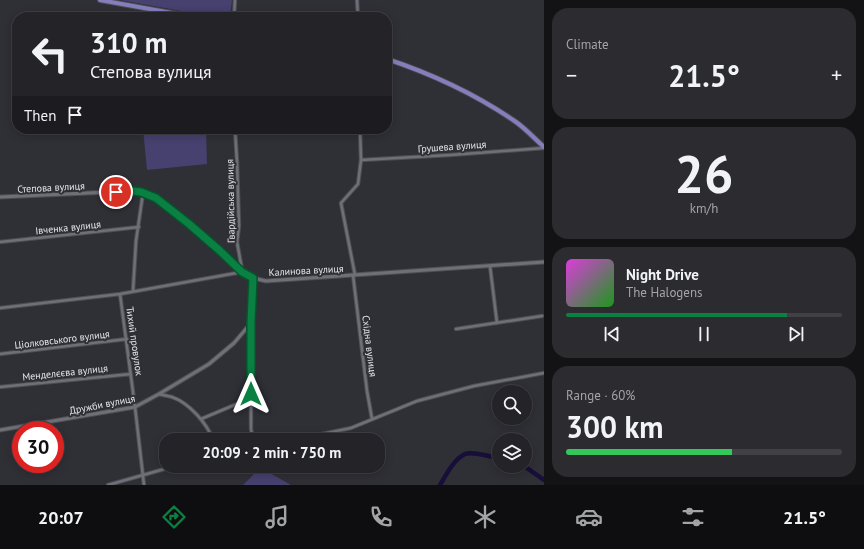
<!DOCTYPE html>
<meta charset="utf-8">
<style>
body{margin:0;font-family:"PT Sans",sans-serif;background:#2b2b30;color:#f1f3f6;height:100vh;display:flex;flex-direction:column;font-size:15px;white-space:nowrap}
*{box-sizing:border-box;margin:0}
p{font-size:13px;color:#a3a4a8}
.icon{flex:none;width:22px;height:22px;fill:none;stroke:currentColor;stroke-width:2;stroke-linecap:round;stroke-linejoin:round}
.map{position:relative;flex:1;overflow:hidden}
.drawer{display:flex;flex-direction:column;gap:8px;padding:8px;background:#131316;width:320px}
.drawer>*{flex:none}
.banner{position:absolute;left:12px;top:12px;width:380px;height:122px;border-radius:16px;box-shadow:0 2px 10px #0003,0 0 0 1px #404045;background:#232328;color:#f1f3f6;overflow:hidden}
.fabs{position:absolute;left:492px;top:385px;display:grid;gap:8px}
.fabs a{display:grid;place-items:center;width:40px;height:40px;border-radius:50%;background:#232328;box-shadow:0 2px 10px #0003,0 0 0 1px #404045;font-size:20px}
.speed{position:absolute;left:12px;top:421px;display:flex;gap:8px;font-size:20px;font-weight:700;text-align:center}
.speed>*{display:grid;place-content:center;width:52px;height:52px;border-radius:50%;background:#232328;box-shadow:0 2px 10px #0003,0 0 0 1px #404045;line-height:1}
.speed .limit{border:6px solid #d22;background:#fff;color:#111}
.pin{position:absolute;display:grid;place-items:center;width:34px;height:34px;color:#fff;margin:-17px;border:2px solid #fff;border-radius:50%;box-shadow:0 1px 4px #0007}
.me{position:absolute;width:44px;margin:-22px;rotate:0deg;stroke-linejoin:round;filter:drop-shadow(0 0 3px #0008)}
.turn{display:flex;align-items:center;gap:14px;height:84px;padding:0 12px;font-size:18px}
.turn .icon{width:52px;height:52px;stroke-width:2.5}
.turn b{display:block;font-size:28px;line-height:34px}
.then{display:flex;align-items:center;height:38px;padding:0 12px;background:#0003;gap:8px;font-size:15px}
.big{font-size:30px;font-weight:700;line-height:1.1}
.drawer .card{flex:1;display:flex;flex-direction:column;justify-content:center;gap:6px;min-width:0;padding:0 14px;border-radius:16px;background:#2b2b30}
.drawer .dial{align-items:center;gap:0}
.dial b{font-size:52px;line-height:1}
.song{display:flex;align-items:center;gap:12px}
.cover{width:48px;height:48px;border-radius:6px;background:linear-gradient(135deg,hsl(300 70% 55%),hsl(120 70% 35%))}
.played{height:4px;border-radius:2px;background:linear-gradient(90deg,#0b8043 80%,#404045 80%)}
.keys{display:flex;justify-content:space-around;direction:ltr}
.heat{display:flex;justify-content:space-between;align-items:center;font-size:22px;direction:ltr}
.charge{height:6px;border-radius:3px;background:linear-gradient(90deg,#34c759 60%,#404045 0)}
.trip{position:absolute;left:159px;top:433px;width:226px;height:40px;border-radius:16px;background:#232328;box-shadow:0 2px 10px #0003,0 0 0 1px #404045;font-weight:700;line-height:40px;text-align:center}
.tabs{display:flex;height:64px;justify-content:space-around;align-items:center;background:#0e0e10;color:#a3a4a8}
.tabs .icon{width:28px;height:28px}
.tabs .selected{color:#0b8043}
.tabs b{font-size:18px;color:#f1f3f6}
main{display:flex;flex:1;min-height:0}
.map>svg:first-child{display:block}
.green{fill:#46416e}
.lines{fill:none;stroke-linecap:round;stroke-linejoin:round}
.river{stroke:#170e39;stroke-width:4.5}
.minor-casing{stroke:#4d4d53;stroke-width:4.5}
.tertiary-casing{stroke:#4d4d53;stroke-width:5}
.primary-casing{stroke:#4d4d53;stroke-width:6}
.minor{stroke:#6f6f77;stroke-width:2.5}
.tertiary{stroke:#6f6f77;stroke-width:3}
.primary{stroke:#857ebd;stroke-width:4}
.route-casing{stroke:#07532c;stroke-width:10}
.route{stroke:#0b8043;stroke-width:7}
.labels{text-anchor:middle;stroke-width:4;stroke-linejoin:round;paint-order:stroke}
.street-label{font-size:10px;fill:#e5e5e9;stroke:#2f2f36}
</style>
<main>
<div class="map">
<svg width="544" height="485" viewBox="0 0 544 485">
<rect width="100%" height="100%" fill="#2f2f36"/>
<path class="green" d="M120 0H232L230 17H215Z
M143 129H206L207 164 147 170Z
M268 472 291 485H243L254 474Z"/>
<g class="lines">
<path class="river" d="M524 466 544 480
M440 485C446 475 454 459 465 454 473 451 491 457 499 458"/>
<g class="minor-casing">
<path id="minor" d="M357 0 358 17
M234 17 235 0
M361 160 450 155 544 148
M0 242 139 227
M490 266 497 323
M353 275 367 391 372 419
M355 275 341 203 358 184 361 160 360 129
M133 291 136 241 143 193
M120 294 135 407 144 485
M0 308 120 294 242 272 241 264 237 242 239 226 237 162 235 129
M251 323V429L253 440
M456 329 542 316
M0 354 127 339
M0 387 131 374
M159 394C163 395 168 396 172 397 189 403 207 423 213 440
M201 419 251 398
M293 440 351 428 417 401 474 386 544 373
M108 485 175 466"/>
</g>
<g class="tertiary-casing">
<path id="tertiary" d="M0 197 132 191 143 193 156 198 162 202 219 250 242 272 253 278 266 281 544 262
M0 430 135 407 159 394 209 364 234 343 251 323 253 278"/>
</g>
<g class="primary-casing">
<path id="primary" d="M100 0 194 17
M387 59C432 74 477 95 516 122 526 129 535 139 544 147"/>
</g>
<use href="#minor" class="minor"/>
<use href="#tertiary" class="tertiary"/>
<use href="#primary" class="primary"/>
</g>
<g class="lines">
<g class="route-casing">
<path id="route" d="M116 192 132 191 141 192 156 198 189 224 219 250 242 272 253 278 251 322V394"/>
</g>
<use href="#route" class="route"/>
</g>
<g class="labels">
<g class="street-label">
<text transform="translate(452 146) rotate(-4)" y="4">Грушева вулиця</text>
<text transform="translate(51 187) rotate(-3)" y="4">Степова вулиця</text>
<text transform="translate(230 201) rotate(-91)" y="4">Гвардійська вулиця</text>
<text transform="translate(68 227) rotate(-6)" y="4">Івченка вулиця</text>
<text transform="translate(306 270) rotate(-3)" y="4">Калинова вулиця</text>
<text transform="translate(62 339) rotate(-7)" y="4">Ціолковського вулиця</text>
<text transform="translate(135 341) rotate(82)" y="4">Тихий провулок</text>
<text transform="translate(370 346) rotate(83)" y="4">Східна вулиця</text>
<text transform="translate(65 372) rotate(-6)" y="4">Менделєєва вулиця</text>
<text transform="translate(102 404) rotate(-11)" y="4">Дружби вулиця</text>
</g>
</g>
</svg>
<div class="fabs">
<a><svg class="icon" aria-label="search" viewBox="0 0 24 24"><circle cx="10" cy="10" r="6"/><path d="M15 15l6 6"/></svg></a>
<a><svg class="icon" aria-label="layers" viewBox="0 0 24 24"><path d="M12 4l9 5-9 5-9-5zM3 14l9 5 9-5"/></svg></a>
</div>
<div class="speed"><div class="limit">30</div></div>
<div class="pin" style="left:116px;top:192px;background:#d93025"><svg class="icon" aria-label="arrive" viewBox="0 0 24 24"><path d="M6 21V4h12l-3 4 3 4H6"/></svg></div>
<svg class="me" style="left:251px;top:394px" viewBox="-20 -20 40 40"><path d="M0-17L14 15 0 8-14 15z" fill="#0b8043" stroke="#fff" stroke-width="4"/></svg>
<div class="trip">20:09 · 2 min · 750 m</div>
<div class="banner">
<div class="turn"><svg class="icon" aria-label="left" viewBox="0 0 24 24"><path d="M17 20v-9H6M10 6l-5 5 5 5"/></svg><div><b>310 m</b>Степова вулиця</div></div>
<div class="then">Then<svg class="icon" aria-label="arrive" viewBox="0 0 24 24"><path d="M6 21V4h12l-3 4 3 4H6"/></svg></div>
</div>
</div>
<section class="drawer">
<div class="card"><p>Climate</p>
<div class="heat"><a>−</a><b class="big">21.5°</b><a>+</a></div>
</div>
<div class="card dial"><b>26</b><p>km/h</p></div>
<div class="card">
<div class="song"><i class="cover"></i><div><b>Night Drive</b><p>The Halogens</p></div></div>
<div class="played"></div>
<div class="keys"><svg class="icon" aria-label="previous" viewBox="0 0 24 24"><path d="M18 5L8 12l10 7zM5 5v14"/></svg><svg class="icon" aria-label="pause" viewBox="0 0 24 24"><path d="M8 5v14M16 5v14"/></svg><svg class="icon" aria-label="next" viewBox="0 0 24 24"><path d="M6 5l10 7-10 7zM19 5v14"/></svg></div>
</div>
<div class="card"><p>Range · 60%</p><b class="big">300 km</b><div class="charge"></div></div>
</section>
</main>
<nav class="tabs">
<b>20:07</b>
<svg class="icon selected" aria-label="directions" viewBox="0 0 24 24"><path d="M12 3l9 9-9 9-9-9zM9 14v-3h6M13 9l2 2-2 2"/></svg>
<svg class="icon" aria-label="music" viewBox="0 0 24 24"><path d="M9 18V5l10-2v13"/><circle cx="6" cy="18" r="3"/><circle cx="16" cy="16" r="3"/></svg>
<svg class="icon" aria-label="phone" viewBox="0 0 24 24"><path d="M5 4h4l2 5-3 2q2 4 5 5l2-3 5 2v4C11 20 4 13 5 4z"/></svg>
<svg class="icon" aria-label="climate" viewBox="0 0 24 24"><path d="M12 3v18M4 7l16 10M4 17L20 7"/></svg>
<svg class="icon" aria-label="car" viewBox="0 0 24 24"><path d="M5 17H2v-5l4-1 3-4h7l3 4 3 1v5h-3M9 17h6M6 11h13"/><circle cx="7" cy="17" r="2"/><circle cx="17" cy="17" r="2"/></svg>
<svg class="icon" aria-label="filters" viewBox="0 0 24 24"><path d="M4 7h16M4 17h16"/><circle cx="9" cy="7" r="2"/><circle cx="15" cy="17" r="2"/></svg>
<b>21.5°</b>
</nav>
